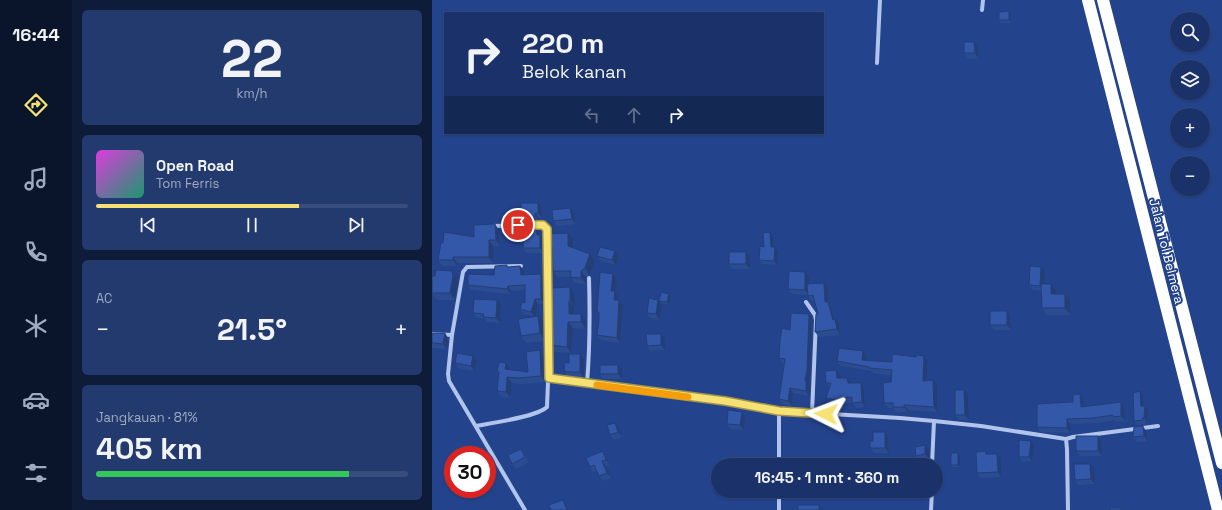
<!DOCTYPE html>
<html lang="id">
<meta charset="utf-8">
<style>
body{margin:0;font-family:"Space Grotesk",sans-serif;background:#233a6f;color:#f1f3f6;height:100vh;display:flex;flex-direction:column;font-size:15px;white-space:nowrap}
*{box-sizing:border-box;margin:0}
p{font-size:13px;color:#9faac0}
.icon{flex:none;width:22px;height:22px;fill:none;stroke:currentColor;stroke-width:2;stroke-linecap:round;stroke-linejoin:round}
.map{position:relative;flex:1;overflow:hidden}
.drawer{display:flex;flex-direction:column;gap:10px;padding:10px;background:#0e1c3a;width:360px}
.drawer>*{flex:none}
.banner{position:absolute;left:12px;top:12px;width:380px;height:122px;border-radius:0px;box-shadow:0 1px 3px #0004,0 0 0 1px #384d7d;background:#1a3269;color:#f1f3f6;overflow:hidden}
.buttons{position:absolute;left:738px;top:12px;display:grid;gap:8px}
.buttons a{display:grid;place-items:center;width:40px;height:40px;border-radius:50%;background:#1a3269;box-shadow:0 1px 3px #0004,0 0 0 1px #384d7d;font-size:20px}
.speed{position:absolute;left:12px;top:446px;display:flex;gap:8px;font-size:20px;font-weight:700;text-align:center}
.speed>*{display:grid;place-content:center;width:52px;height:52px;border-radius:50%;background:#1a3269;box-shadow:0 1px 3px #0004,0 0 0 1px #384d7d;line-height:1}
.speed .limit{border:6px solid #d22;background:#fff;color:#111}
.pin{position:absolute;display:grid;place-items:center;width:34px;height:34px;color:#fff;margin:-17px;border:2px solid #fff;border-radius:50%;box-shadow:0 1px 4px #0007}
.me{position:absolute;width:44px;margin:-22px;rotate:273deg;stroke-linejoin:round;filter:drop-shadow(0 0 3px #0008)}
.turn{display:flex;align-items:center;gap:14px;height:84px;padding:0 12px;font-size:18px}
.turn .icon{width:52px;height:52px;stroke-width:2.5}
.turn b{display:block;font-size:28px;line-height:34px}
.lanes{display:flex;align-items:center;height:38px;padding:0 12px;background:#0003;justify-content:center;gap:20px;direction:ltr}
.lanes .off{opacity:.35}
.big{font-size:30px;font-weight:600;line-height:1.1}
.drawer .widget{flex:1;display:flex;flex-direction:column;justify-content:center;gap:6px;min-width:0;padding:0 14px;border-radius:6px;background:#233a6f}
.drawer .dial{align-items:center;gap:0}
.dial b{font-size:52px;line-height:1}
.song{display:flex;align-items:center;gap:12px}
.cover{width:48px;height:48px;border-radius:6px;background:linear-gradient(135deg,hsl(300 70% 55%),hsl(160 70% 35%))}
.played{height:4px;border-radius:2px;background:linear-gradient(90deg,#f6e274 65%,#384d7d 65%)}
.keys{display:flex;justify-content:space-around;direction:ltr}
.heat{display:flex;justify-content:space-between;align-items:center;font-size:22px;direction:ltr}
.charge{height:6px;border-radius:3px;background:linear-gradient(90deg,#34c759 81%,#384d7d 0)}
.trip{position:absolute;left:279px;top:458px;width:232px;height:40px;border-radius:20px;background:#1a3269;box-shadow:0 1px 3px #0004,0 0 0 1px #384d7d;font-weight:600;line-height:40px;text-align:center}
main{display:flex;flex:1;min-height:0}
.tabs{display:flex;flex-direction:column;width:72px;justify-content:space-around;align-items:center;background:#0a142a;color:#9faac0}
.tabs .icon{width:28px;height:28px}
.tabs .on{color:#f6e274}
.tabs b{font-size:18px;color:#f1f3f6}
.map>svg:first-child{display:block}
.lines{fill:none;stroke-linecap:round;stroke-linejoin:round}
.minor{stroke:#b1c4eb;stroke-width:4}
.motorway{stroke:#fff;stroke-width:12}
.wall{fill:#2c4c91}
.shaded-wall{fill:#243e76}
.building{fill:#3358a9;stroke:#243e76}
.route-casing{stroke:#a0934b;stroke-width:10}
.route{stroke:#f6e274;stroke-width:7}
.slow{stroke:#f59e0b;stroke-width:7}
.labels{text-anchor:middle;stroke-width:4;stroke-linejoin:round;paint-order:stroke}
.street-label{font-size:13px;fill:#fff;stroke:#23438c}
</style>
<main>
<nav class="tabs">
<b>16:44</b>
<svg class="icon on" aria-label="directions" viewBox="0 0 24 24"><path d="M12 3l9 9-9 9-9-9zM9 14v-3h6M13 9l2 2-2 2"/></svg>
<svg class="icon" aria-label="music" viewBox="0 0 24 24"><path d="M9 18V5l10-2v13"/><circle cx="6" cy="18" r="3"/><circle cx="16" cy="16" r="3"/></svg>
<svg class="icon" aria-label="phone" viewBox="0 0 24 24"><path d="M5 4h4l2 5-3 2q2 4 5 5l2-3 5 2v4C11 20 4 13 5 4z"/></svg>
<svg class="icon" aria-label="climate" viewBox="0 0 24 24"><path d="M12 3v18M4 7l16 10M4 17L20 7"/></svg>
<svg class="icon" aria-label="car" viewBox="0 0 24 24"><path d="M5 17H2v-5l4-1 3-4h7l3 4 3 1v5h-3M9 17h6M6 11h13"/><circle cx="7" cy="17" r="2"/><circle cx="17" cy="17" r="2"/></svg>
<svg class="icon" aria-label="filters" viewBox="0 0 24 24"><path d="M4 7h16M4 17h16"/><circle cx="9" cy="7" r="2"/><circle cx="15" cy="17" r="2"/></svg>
</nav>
<section class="drawer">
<div class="widget dial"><b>22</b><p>km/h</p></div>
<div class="widget">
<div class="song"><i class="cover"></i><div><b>Open Road</b><p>Tom Ferris</p></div></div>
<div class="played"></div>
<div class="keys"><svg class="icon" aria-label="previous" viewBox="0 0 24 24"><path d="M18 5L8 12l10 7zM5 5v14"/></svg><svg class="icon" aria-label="pause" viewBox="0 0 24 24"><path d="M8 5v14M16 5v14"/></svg><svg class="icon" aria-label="next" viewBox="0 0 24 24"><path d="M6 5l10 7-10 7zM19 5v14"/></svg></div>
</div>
<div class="widget"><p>AC</p>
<div class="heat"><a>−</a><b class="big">21.5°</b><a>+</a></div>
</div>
<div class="widget"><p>Jangkauan · 81%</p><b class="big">405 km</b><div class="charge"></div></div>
</section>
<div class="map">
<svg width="790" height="510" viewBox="0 0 790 510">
<rect width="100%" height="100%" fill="#23438c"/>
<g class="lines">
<path class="minor" d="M550 10 551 0
M445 63 448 0
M100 225 113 226 115 229V237
M60 226 91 225
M89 266 35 267 31 272 20 335 16 374 17 381 93 510
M374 302 383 315 384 320 380 413
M0 334 20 335
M117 378 293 401 347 411 468 418 502 421 549 426 634 439 635 449 636 510
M155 383C158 348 158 313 157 278
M347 411V465
M44 426C59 423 105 417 115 407L117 357 115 244
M634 439 641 437 726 426
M500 465 502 421
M347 491V510
M499 510 500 491"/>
<path class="motorway" d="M656 0 786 510
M671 0 790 463"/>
</g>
<path class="wall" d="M577 11 578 14 579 23H569L567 20Z
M542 42 546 47V58L536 59 532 53Z
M110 208V218H107V222H92L89 217Z
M138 208 142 213 143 224 125 226 121 221Z
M104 223 108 229V235L112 240V253H94L91 248V239L87 234Z
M67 230 68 246H61V263H25V266H10L6 260 42 237Z
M136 233 141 239V247L163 261 157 275 154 277V284L143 283 139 277H125L121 271 120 253H119L115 247Z
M341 237 342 247 346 252 345 265 330 264 327 260 332 247Z
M314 252 318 257V269H300L297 264Z
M165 256H186L184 265 169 261Z
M88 266 92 271V275L109 274 112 279 113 304H106L103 316H106L111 323 113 341 94 343 89 336 101 316 92 314 88 309 93 303V290L79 291V294L39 290 36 285 62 275 76 267Z
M20 271 25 278 26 283 23 300H5L0 293 3 276Z
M373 272 377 277V283L396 288V303L399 307 403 319 407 324 408 335 387 337 383 332 386 314 382 300 379 301 376 295 360 294 356 289Z
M613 272 612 284 624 291V294H633L638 302 639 315H615L610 308 609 291 600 290 597 285Z
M181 274 185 279 183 292 186 296V300H187L191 305 188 343 169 340 165 335 167 320V316L165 312Z
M138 287 143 294V307H142V314L154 321V329L141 328 139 353 121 352 117 345 120 315Z
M239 297 237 305 229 303 230 305 227 320 218 318 215 313 226 300H227Z
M69 305 68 323 55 322 52 318H45L41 313Z
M578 316 579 330H562L558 325Z
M380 319 378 376 377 384 378 386 377 396 361 393 360 406 351 404 347 399 352 363H350L347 358 358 330Z
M0 333 16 338 15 349 0 348Z
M229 334 233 339V350L218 351 215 346Z
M108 350 112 356 113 382 90 384 80 383 78 398 69 397 65 391 67 374 65 371 78 369 96 372Z
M431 351 435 356 434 360 460 362 496 361 495 380 505 385V412L476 410V412H464L461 408H456L452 403 459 382V375L441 373 439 371 409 366 405 361Z
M152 359V378L136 377 133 372 137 363Z
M45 361 42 371 26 368 23 363Z
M186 365 190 370V379H171L168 374Z
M404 370 408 375V378L419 383H429L432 388 433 407 424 408 420 403 407 404 406 406 398 403 394 398 397 387 394 383Z
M708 391 711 395 712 406H713L716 410 715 422H713L714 424 705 425 702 421Z
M648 394 652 399V406L689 402 692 407 693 421 684 422 683 420 664 423 638 424V433L608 432 605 427 641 402Z
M536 395 537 420H527L523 415Z
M310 412 313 417 312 430 298 429 295 424Z
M187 428 190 437 182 440 178 435Z
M714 431 715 441 705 442 701 437Z
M666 436 669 441 670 456H648L644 451Z
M456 437 457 453H442L438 448 441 441Z
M602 445 600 461 590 462 587 457Z
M497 450V459L488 461 484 456Z
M92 454 97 462 84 469 80 464Z
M556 454 569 459V477L549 478 545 473Z
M174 456 178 465 174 466 179 478 171 481 167 476 165 470 161 472 158 467Z
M528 456V467H521L519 465Z
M658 464 662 469 663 484 646 485 643 480Z"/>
<path class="shaded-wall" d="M577 11 578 14 579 23 577 20Z
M542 42 546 47V58L543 53Z
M106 203 110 208V218L106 213Z
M138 208 142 213 143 224 140 219Z
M103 213 107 218V222L104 216Z
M104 223 108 229V235L112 240V253L108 248 105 235Z
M63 224 67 230 68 246 64 240Z
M338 232 341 237 342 252 339 247Z
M136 233 141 239V252L136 246Z
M57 240 61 246V263L57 257Z
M343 247 346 252 345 265 342 261Z
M183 251 186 256 184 265 180 260Z
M314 252 318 257V269L314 264Z
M158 254 163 261 157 275 153 268Z
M21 257 25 263V266L21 260Z
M88 266 92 271V280L89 275Z
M609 267 613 272 612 291 608 286Z
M20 271 25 278 26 283 23 300 18 293Z
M149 271 154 277V284L149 278Z
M373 272 377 277V295L373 290Z
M109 274 112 279 113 304 109 299Z
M181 274 185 279 183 292 186 296V305L182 300 179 291Z
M392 283 396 288V303L399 307 404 325 403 319 407 324 408 335 405 329 393 302Z
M619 284 624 291 625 302 619 294Z
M76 286 79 291V294L75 289Z
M138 287 143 294V307L138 301Z
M237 294 239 297 237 305 235 302Z
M633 294 638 302 639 315 633 308Z
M103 299 106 304 103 317 99 312Z
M65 300 69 305 68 323 64 318Z
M187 300 191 305 188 343 185 338Z
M226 300 230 305 227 320 224 314Z
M137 301 142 307 141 320 137 314Z
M575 311 578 316 579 330 575 325Z
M149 314 154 321V329L149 322Z
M377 314 380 319V320L378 376 377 384 378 386 377 396 374 391 373 380Z
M106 316 111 323 113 341 108 333Z
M136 322 141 328 139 353 135 347Z
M13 333 16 338 15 349 11 344Z
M229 334 233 339V350L229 345Z
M108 350 112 356 113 382 109 376Z
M431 351 435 356 433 365 430 360Z
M148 354 152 359V378L148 372Z
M41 356 45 361 42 371 39 366Z
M492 356 496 361 494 386 491 381Z
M74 363 78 369 77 375 73 369Z
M186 365 190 370V379L186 374Z
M404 370 408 375 409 383 405 378Z
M75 377 80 383 78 398 74 392Z
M415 378 419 383V388L416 383Z
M501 380 505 385V412L502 407Z
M429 383 432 388 433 407 430 402Z
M358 388 361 393 360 406 356 401Z
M532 390 536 395 537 420 533 415Z
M708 391 711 395 712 410 709 406Z
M648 394 652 399V412L649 407Z
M403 399 407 404 406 406 403 400Z
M689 402 692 407 693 421 689 416Z
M472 405 476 410V412L472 407Z
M713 406 716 410 715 422 712 418Z
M310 412 313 417 312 430 308 425Z
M635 419 638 424V433L635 428Z
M183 423 187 428 190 437 186 432Z
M711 426 714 431 715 441 712 436Z
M453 432 456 437 457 453 453 448Z
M666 436 669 441 670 456 666 451Z
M599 441 602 445 600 461 597 457Z
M493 445 497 450V459L493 454Z
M171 451 174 456 178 465 174 460Z
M526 453 528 456V467L526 465Z
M565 454 569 459V477L566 472Z
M322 459 326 464V465H322Z
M170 461 174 466 179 478 175 473Z
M658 464 662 469 663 484 659 479Z
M131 500 134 505 136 510H135Z
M387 505 391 510H387Z"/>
<path class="building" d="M577 11V20H567V12Z
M532 42H542L543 53H532Z
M89 203H106V213H103L104 216 89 217Z
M138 208 140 219 121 221 120 210Z
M104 223 105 235H108V248H91V234H87L86 224Z
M63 224 64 240H57V257H21V260H6L9 243H11L12 232 42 237V225Z
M338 232 339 247H343L342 261 327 260 328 246 332 247 331 233Z
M136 233V246L158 254 153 268 149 271V278L138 277 139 271H121L120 247H115L114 234Z
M168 247 183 251 180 260 165 256Z
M297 252H314V264H297Z
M75 265V267L88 266 89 275 109 274V299H103L99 312 88 309 90 302 93 303V285L76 286 75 289 36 285V274L62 275 63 266Z
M598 266 609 267 608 286 597 285Z
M4 270 20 271 21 276 18 293H0V276H3Z
M357 271 373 272V290L356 289Z
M168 272 181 274 179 291H183L182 300H187L185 338 165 335 167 320V312H165Z
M392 283 393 302H396L401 320 403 319 405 329 383 332 384 314H386L381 295 376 296 375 284Z
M609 284H619V294H633V308H610Z
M138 287V301H137V314H149V322H136L135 347 117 345 118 315H120V288Z
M229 292 237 294 235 302 227 301Z
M217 298 226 300 224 314 215 313Z
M42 299 65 300 64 318 51 317 52 314 41 313Z
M558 311H575V325H558Z
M359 313 377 314V315L375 371 373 380 374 381V391L358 388 356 401 347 399 353 359 347 358 348 340 350 328 358 330Z
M106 316 108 333 89 336 86 319Z
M0 333H13L11 344 0 343Z
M214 334H229V345L215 346Z
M407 348 431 351 430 360 460 362V354L484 357V355L492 356 491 381 501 380 502 407 472 405V407H461V403H452L451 383 459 382 460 370 437 368V367L405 361Z
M108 350 109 376 86 378 75 377 74 392 65 391 67 372 65 371 67 362 74 363 73 369 96 372 94 352Z
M25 353 41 356 39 366 23 363Z
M137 354H148V372H133L132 363H137Z
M168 365H186V374H168Z
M404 370 405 378H415L416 383H429L430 402 420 403V397L403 399V400L394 398 399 383H394L393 371Z
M523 390H532L533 415H523Z
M708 391 709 406H713L712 418H710L711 420 702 421 701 393Z
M648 394 649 407 689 402V416L681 417V415L661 418 635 419V428L605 427V404L641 402V395Z
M296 410 310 412 308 425 295 424Z
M183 423 186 432 178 435 175 425Z
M711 426 712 436 701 437 702 427Z
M441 432H453V448H438V441H441Z
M644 436H666V451H644Z
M587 440 599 441 597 457H587Z
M493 445V454L484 456 483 447Z
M89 449 93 457 80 464 76 455Z
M171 451 174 460 170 461 175 473 167 476 162 465 158 467 154 458Z
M554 451V454H565L566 472 545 473 544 452Z
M519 453H526V465H519Z
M307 459H322V465H307Z
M642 464H658L659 479 643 480Z
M131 500 135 510H119L117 505Z
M366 505H387V510H366Z
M678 508H689V510H678Z"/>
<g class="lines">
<g class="route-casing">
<path id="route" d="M86 225H111L115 229 117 378 293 401 347 411 394 414"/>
</g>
<use href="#route" class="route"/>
<path class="slow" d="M165 385 256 397"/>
</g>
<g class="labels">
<g class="street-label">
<text transform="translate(735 251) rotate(76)" y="5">Jalan Tol Belmera</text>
</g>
</g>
</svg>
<div class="buttons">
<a><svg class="icon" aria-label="search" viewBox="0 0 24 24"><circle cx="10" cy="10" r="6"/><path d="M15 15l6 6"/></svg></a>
<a><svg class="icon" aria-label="layers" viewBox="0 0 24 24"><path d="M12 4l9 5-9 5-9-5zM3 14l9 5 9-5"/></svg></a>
<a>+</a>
<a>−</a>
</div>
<div class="speed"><div class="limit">30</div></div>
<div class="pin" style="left:86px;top:225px;background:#d93025"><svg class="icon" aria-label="arrive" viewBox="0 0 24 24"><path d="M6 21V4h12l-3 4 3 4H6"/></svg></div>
<svg class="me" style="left:394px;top:414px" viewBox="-20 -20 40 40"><path d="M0-17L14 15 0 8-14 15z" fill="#f6e274" stroke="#fff" stroke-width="4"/></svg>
<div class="trip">16:45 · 1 mnt · 360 m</div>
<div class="banner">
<div class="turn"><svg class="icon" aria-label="right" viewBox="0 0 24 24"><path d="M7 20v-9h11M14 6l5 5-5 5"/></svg><div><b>220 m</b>Belok kanan</div></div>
<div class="lanes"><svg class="icon off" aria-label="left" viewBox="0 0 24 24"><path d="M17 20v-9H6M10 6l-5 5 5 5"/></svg><svg class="icon off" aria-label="ahead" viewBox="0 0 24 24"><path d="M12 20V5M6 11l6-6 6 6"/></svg><svg class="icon" aria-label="right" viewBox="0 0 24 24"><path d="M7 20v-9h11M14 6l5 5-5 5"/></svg></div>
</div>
</div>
</main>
